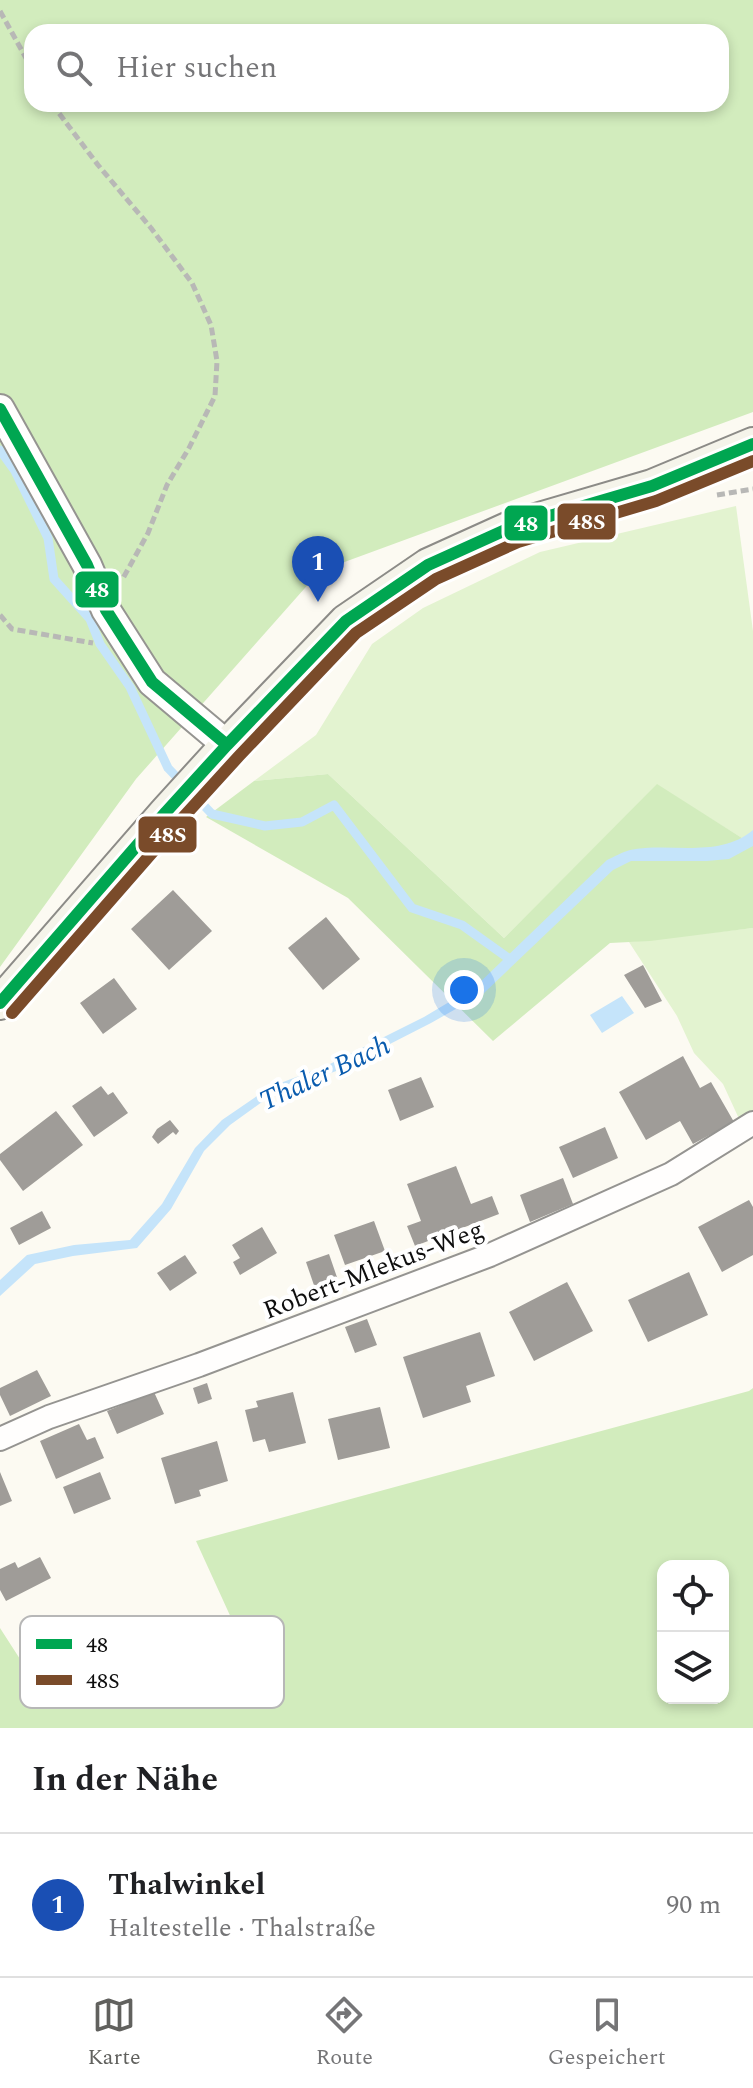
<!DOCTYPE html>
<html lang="de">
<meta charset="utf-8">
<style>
body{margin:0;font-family:Spectral,serif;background:#f6f6f6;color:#202124}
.controls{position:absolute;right:24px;bottom:24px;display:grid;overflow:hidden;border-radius:16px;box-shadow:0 4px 12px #0003}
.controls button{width:72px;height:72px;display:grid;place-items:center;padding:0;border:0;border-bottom:2px solid #e0e0e0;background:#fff;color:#202124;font:40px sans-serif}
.you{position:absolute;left:464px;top:990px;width:28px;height:28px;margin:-20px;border:6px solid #fff;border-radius:50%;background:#1a73e8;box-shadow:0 0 0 12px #1a73e833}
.badge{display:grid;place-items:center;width:52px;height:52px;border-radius:50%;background:#61615e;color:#fff;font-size:26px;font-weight:700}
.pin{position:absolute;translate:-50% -66px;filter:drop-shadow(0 2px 4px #0008)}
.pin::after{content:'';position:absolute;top:42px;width:28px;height:24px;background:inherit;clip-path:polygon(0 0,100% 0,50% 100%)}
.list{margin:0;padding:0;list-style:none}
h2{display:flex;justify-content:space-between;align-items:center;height:104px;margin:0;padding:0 32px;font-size:34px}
h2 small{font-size:26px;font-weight:400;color:#757577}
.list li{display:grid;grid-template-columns:52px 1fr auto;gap:24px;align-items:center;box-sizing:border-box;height:144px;padding:0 32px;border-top:2px solid #e0e0e0}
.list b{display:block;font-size:30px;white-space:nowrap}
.list p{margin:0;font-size:26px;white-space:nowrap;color:#757577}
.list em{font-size:26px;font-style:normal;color:#757577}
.icon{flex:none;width:44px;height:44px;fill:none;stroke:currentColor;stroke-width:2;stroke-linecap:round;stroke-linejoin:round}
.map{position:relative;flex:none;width:753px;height:1728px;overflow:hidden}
.search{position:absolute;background:#fff;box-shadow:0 4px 12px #0003;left:24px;right:24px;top:24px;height:88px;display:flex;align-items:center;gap:20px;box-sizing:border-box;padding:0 28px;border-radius:24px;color:#757577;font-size:30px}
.sheet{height:248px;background:#fff}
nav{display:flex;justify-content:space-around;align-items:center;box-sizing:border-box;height:112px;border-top:2px solid #e0e0e0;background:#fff;font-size:22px;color:#757577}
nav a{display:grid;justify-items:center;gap:4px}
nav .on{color:#61615e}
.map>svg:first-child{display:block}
.green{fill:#e3f3d0}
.forest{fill:#d2ecbd;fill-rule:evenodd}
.water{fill:#c5e4fa}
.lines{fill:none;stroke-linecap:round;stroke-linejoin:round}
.stream{stroke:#c5e4fa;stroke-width:9}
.building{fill:#9f9c98}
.minor-casing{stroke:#959491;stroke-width:26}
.tertiary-casing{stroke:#959491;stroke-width:32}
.secondary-casing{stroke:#8c8b87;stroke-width:36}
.path{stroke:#b8b8b6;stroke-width:5;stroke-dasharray:8 4;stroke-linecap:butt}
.minor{stroke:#fffefd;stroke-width:22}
.tertiary{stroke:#fffefd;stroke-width:28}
.secondary{stroke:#f5f4ea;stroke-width:32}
.bus-1-casing{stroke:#fff;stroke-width:18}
.bus-2-casing{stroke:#fff;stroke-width:18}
.bus-1{stroke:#00a651;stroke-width:12}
.bus-2{stroke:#7a4b2a;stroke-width:12}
.labels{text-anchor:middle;stroke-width:8;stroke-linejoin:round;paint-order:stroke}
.street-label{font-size:26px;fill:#0e0e0e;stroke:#fff}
.water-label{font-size:28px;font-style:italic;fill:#095bae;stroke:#fff}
.key{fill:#fff;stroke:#b7b7b7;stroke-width:2}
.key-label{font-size:22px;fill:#0e0e0e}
.line-badge{stroke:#fff;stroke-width:3}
.badge-label{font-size:22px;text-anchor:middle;font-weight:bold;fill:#fff}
</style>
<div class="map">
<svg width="753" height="1728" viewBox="0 0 753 1728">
<rect width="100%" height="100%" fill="#fcfaf2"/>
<path class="green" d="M736 506 753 631V845L657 785 504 938 328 774 254 781 316 735 372 644 423 608 540 552Z
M753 928V1115L741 1123 723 1084 694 1053 677 1016 629 942Z"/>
<path class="forest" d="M0 0H753V412L320 571 136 779 0 967ZM32 32H721V104H32Z
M328 774 504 938 657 784 753 845V928L650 941 610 943 493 1041 348 898 206 817 254 781Z
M753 1388V1728H0V1628L38 1687 238 1633 196 1541 749 1391ZM723 1566V1698H663V1566Z"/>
<path class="water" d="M753 830V846L729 859 707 861H631L613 870 484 993 431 1023 339 1070 273 1094 230 1125 204 1151 171 1209 137 1248 73 1256 35 1264 0 1296V1280L27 1255 74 1245 130 1240 162 1204 195 1148 222 1120 270 1087 328 1065 424 1017 476 986 607 860C614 857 622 852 630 850 670 842 719 859 753 830Z
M622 996 634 1013 602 1033 590 1015Z"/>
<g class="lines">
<path class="stream" d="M0 450 15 471 48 538 54 579 90 619 100 644 130 687 168 768 212 814 265 826 302 822 334 805 412 908 462 925 511 960"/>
</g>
<path class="building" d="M173 890 212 931 169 970 131 929Z
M326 917 360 959 323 990 288 948Z
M643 965 662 1001 645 1008 624 975Z
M114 978 137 1009 103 1034 80 1003Z
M683 1056 700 1088 711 1082 734 1122 693 1144 680 1121 646 1140 619 1092Z
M421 1077 434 1107 400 1121 388 1090Z
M101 1086 108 1095 113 1092 128 1113 94 1137 72 1106Z
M56 1111 83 1145 23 1191 0 1160V1154Z
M170 1120 179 1131 176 1135 173 1132 158 1144 152 1137 157 1129Z
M605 1127 618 1158 573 1178 559 1147Z
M456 1166 471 1204 492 1196 499 1214 415 1246 407 1226 421 1221 407 1184Z
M563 1178 573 1204 530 1222 520 1195Z
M749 1200 753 1207V1255L722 1272 698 1227Z
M42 1211 51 1228 19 1245 10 1228Z
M374 1221 385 1251 345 1265 334 1235Z
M262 1227 277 1253 240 1275 233 1262 240 1258 232 1245Z
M329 1254 340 1286 317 1294 306 1262Z
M185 1255 197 1273 170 1291 157 1273Z
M689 1272 708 1315 648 1342 628 1300Z
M567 1282 593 1331 534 1361 509 1312Z
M367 1319 377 1345 355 1353 345 1327Z
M480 1332 495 1376 466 1386 471 1402 423 1418 403 1357Z
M37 1370 51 1396 10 1416 0 1395V1388Z
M207 1383 212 1399 198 1404 193 1388Z
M154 1392 164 1414 117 1434 107 1411Z
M293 1392 306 1443 269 1452 265 1439 253 1442 245 1410 258 1407 256 1401Z
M380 1407 390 1448 338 1460 328 1419Z
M79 1424 87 1440 95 1437 104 1458 56 1479 40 1441Z
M217 1441 228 1481 199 1490 201 1496 175 1504 161 1458Z
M0 1472 12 1501 0 1506Z
M100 1472 111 1499 74 1514 63 1487Z
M40 1557 51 1578 6 1601 0 1590V1569L15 1562 18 1568Z"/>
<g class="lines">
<g class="minor-casing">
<path id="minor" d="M0 1439 49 1417 199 1365 490 1255 671 1174 753 1123"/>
</g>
<g class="tertiary-casing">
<path id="tertiary" d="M0 409 87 565 106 610 152 682 227 745"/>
</g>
<g class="secondary-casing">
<path id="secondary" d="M0 1003 166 812 227 745 346 621 428 565 512 527 652 486 753 444"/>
</g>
<path class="path" d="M0 11 32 69
M52 104 98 165 151 228 192 283 211 325 217 361 215 396 189 448 167 485 148 533 122 580
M717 495 753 489
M0 615 12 629 93 643"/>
<use href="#minor" class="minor"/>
<use href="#tertiary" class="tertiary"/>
<use href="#secondary" class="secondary"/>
<g class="bus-1-casing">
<path id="bus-1" d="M0 409 87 565 106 610 152 682 227 745
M0 1003 166 812 227 745 346 621 428 565 512 527 652 486 753 444"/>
</g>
<g class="bus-2-casing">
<path id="bus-2" d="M12 1013 178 823 239 756 356 633 436 579 518 542 656 501 753 461"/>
</g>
<use href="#bus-1" class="bus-1"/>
<use href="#bus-2" class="bus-2"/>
</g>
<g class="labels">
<g class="street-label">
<text transform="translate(373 1269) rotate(-21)" y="9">Robert-Mlekus-Weg</text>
</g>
<g class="water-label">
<text transform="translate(324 1072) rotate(-25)" y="10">Thaler Bach</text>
</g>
</g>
<rect x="20" y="1616" width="264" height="92" rx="12" class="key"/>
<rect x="36" y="1639" width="36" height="10" fill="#00a651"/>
<rect x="36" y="1675" width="36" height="10" fill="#7a4b2a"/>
<g class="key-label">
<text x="86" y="1652">48</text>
<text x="86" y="1688">48S</text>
</g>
<g class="line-badge">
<rect x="556" y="502" width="61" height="39" rx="8" fill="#7a4b2a"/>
<rect x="503" y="504" width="46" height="38" rx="8" fill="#00a651"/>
<rect x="74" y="570" width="46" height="39" rx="8" fill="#00a651"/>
<rect x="137" y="815" width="61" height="39" rx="8" fill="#7a4b2a"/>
</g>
<g class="badge-label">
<text x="587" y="529">48S</text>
<text x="526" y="531">48</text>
<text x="97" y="597">48</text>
<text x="168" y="842">48S</text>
</g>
</svg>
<div class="controls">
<button><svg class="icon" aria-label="locate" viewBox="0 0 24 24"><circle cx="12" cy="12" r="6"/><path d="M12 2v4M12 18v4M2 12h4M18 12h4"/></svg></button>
<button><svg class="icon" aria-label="layers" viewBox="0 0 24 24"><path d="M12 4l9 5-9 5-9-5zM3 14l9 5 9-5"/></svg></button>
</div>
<div class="you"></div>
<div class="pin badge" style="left:318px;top:602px;background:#1a4fb4">1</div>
<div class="search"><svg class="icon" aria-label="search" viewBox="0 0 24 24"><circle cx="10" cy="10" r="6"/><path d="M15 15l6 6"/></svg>Hier suchen</div>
</div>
<section class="sheet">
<h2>In der Nähe<small></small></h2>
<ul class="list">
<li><span class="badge" style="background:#1a4fb4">1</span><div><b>Thalwinkel</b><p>Haltestelle · Thalstraße</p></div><em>90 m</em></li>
</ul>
</section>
<nav>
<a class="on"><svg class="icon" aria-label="map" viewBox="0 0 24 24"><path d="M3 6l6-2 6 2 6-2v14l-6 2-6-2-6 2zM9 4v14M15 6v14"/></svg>Karte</a>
<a><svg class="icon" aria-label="directions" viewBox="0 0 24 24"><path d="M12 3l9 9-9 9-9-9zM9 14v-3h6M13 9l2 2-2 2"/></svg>Route</a>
<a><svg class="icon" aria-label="saved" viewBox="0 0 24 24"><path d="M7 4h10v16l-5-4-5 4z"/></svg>Gespeichert</a>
</nav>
